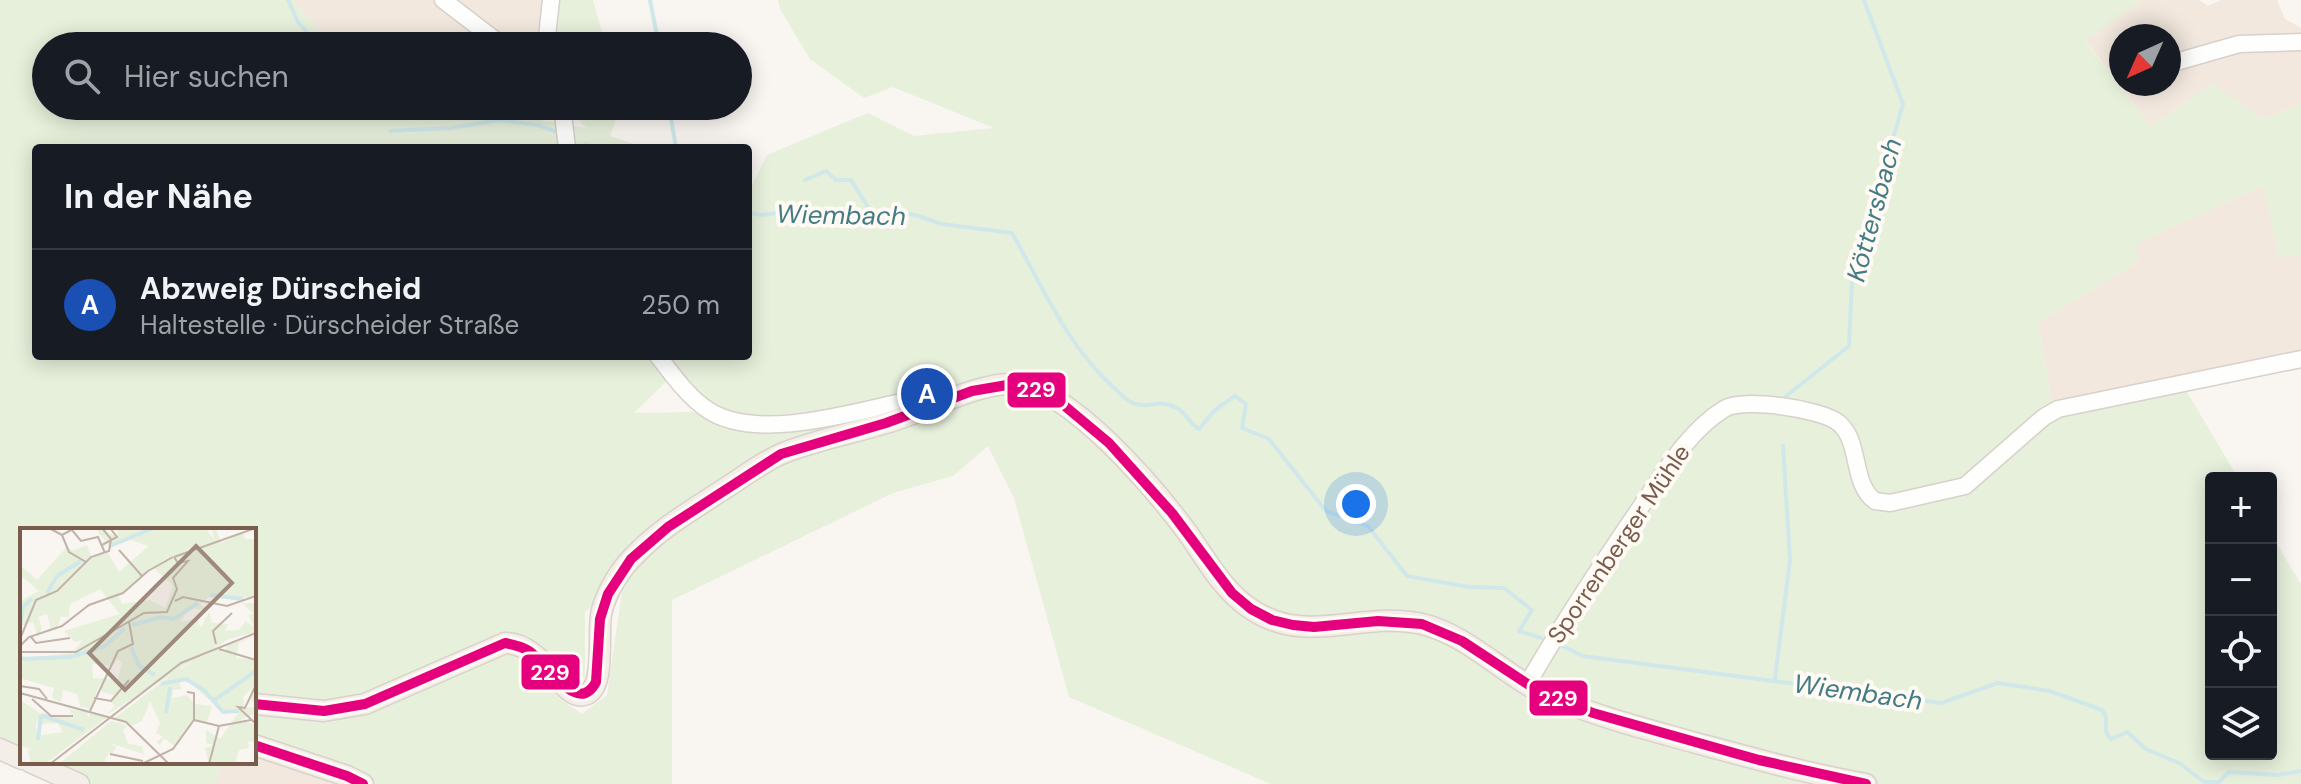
<!DOCTYPE html>
<html lang="de">
<meta charset="utf-8">
<style>
body{margin:0;font-family:"DM Sans",sans-serif;background:#20242c;color:#f1f3f6}
.controls{position:absolute;right:24px;bottom:24px;display:grid;overflow:hidden;border-radius:8px;box-shadow:0 4px 20px #0003}
.controls button{width:72px;height:72px;display:grid;place-items:center;padding:0;border:0;border-bottom:2px solid #363941;background:#171b24;color:#f1f3f6;font:40px sans-serif}
.compass{position:absolute;left:2109px;top:24px;width:72px;height:72px;border-radius:50%;background:#171b24;box-shadow:0 4px 20px #0003;rotate:225deg}
.you{position:absolute;left:1356px;top:504px;width:28px;height:28px;margin:-20px;border:6px solid #fff;border-radius:50%;background:#1a73e8;box-shadow:0 0 0 12px #1a73e833}
.badge{display:grid;place-items:center;width:52px;height:52px;border-radius:50%;background:#8c9099;color:#fff;font-size:26px;font-weight:700}
.pin{position:absolute;translate:-50% -50%;border:4px solid #fff;box-shadow:0 2px 8px #0006}
.list{margin:0;padding:0;list-style:none}
h2{display:flex;justify-content:space-between;align-items:center;height:104px;margin:0;padding:0 32px;font-size:34px}
h2 small{font-size:26px;font-weight:400;color:#9ea1a6}
.list li{display:grid;grid-template-columns:52px 1fr auto;gap:24px;align-items:center;box-sizing:border-box;height:112px;padding:0 32px;border-top:2px solid #363941}
.list b{display:block;font-size:30px;white-space:nowrap}
.list p{margin:0;font-size:26px;white-space:nowrap;color:#9ea1a6}
.list em{font-size:26px;font-style:normal;color:#9ea1a6}
.icon{flex:none;width:44px;height:44px;fill:none;stroke:currentColor;stroke-width:2;stroke-linecap:round;stroke-linejoin:round}
.map{position:relative;flex:none;width:2301px;height:784px;overflow:hidden}
.search{position:absolute;background:#171b24;box-shadow:0 4px 20px #0003;left:32px;top:32px;width:720px;height:88px;display:flex;align-items:center;gap:20px;box-sizing:border-box;padding:0 28px;border-radius:44px;color:#9ea1a6;font-size:30px}
.panel{position:absolute;background:#171b24;box-shadow:0 4px 20px #0003;left:32px;top:144px;width:720px;height:216px;border-radius:8px}
.map>svg:first-child{display:block}
.residential{fill:#f2e8de;fill-rule:evenodd}
.green{fill:#e7f0db;fill-rule:evenodd}
.lines{fill:none;stroke-linecap:round;stroke-linejoin:round}
.stream{stroke:#d0e8ea;stroke-width:4}
.minor-casing{stroke:#d7d1cb;stroke-width:19}
.major-casing{stroke:#dad1cc;stroke-width:23}
.minor{stroke:#fefefd;stroke-width:16}
.major{stroke:#f3eee8;stroke-width:20}
.bus-1-casing{stroke:#fffaf3;stroke-width:16}
.bus-1{stroke:#e5007d;stroke-width:10}
.labels{text-anchor:middle;stroke-width:8;stroke-linejoin:round;paint-order:stroke}
.street-label{font-size:24px;fill:#7a5c4d;stroke:#fffaf3}
.water-label{font-size:26px;font-style:italic;fill:#437c86;stroke:#fffaf3}
.inset-river{fill:none;stroke:#d0e8ea;stroke-width:4}
.inset-road{fill:none;stroke:#c2b3aa;stroke-width:2}
.view{fill:#9f8a7d;fill-opacity:0.15;stroke:#9f8a7d;stroke-width:4}
.inset-edge{fill:none;stroke:#7a5c4d;stroke-width:4}
.line-badge{stroke:#fffaf3;stroke-width:3}
.badge-label{font-size:22px;text-anchor:middle;font-weight:bold;fill:#fff}
</style>
<div class="map">
<svg width="2301" height="784" viewBox="0 0 2301 784">
<rect width="100%" height="100%" fill="#f9f5f0"/>
<path class="residential" d="M293 0H559L557 46H334Z
M2142 0H2199L2208 6 2221 0H2277L2285 19 2301 28V103L2264 120 2213 84 2151 127 2085 40ZM2121 36H2169V84H2121Z
M2264 185 2279 256H2301V364L2052 404 2038 322 2138 262 2135 244Z
M254 738 371 779 373 784H215L220 767 226 762H254Z"/>
<path class="green" d="M0 0H293L334 46H46V106H530L540 120 586 128 567 106H621L610 136 646 148H36V356H656L674 374 634 413 693 412 735 430 739 417C704 405 690 384 667 356H748V193L767 155 868 113 914 136 994 128 893 87 864 98 810 59 780 9 778 0H2142L2085 41 2151 127 2213 84 2264 120 2301 103V256L2279 257 2264 185 2136 244 2138 262 2038 322 2052 404 1969 490 2056 414 2184 387 2238 478H2211V754H2271V534L2301 584V784H1271L1069 697 1014 498 988 446 953 476 893 493 672 600V784H373L371 778 254 738V530H22V754L0 744ZM624 578 607 695 582 714 560 699 521 655 551 656 578 683 585 677V612Z
M559 0H593L606 46H558Z
M41 762H226L220 767 215 784H90Z"/>
<g class="lines">
<path class="stream" d="M288 0 298 22 319 46
M650 0 659 46
M367 106 368 108
M669 106 676 148
M390 131 451 128 499 120 537 125 559 133
M585 144 593 148
M805 180 826 171 836 180H851L871 212
M748 213 762 215 785 212 819 217 837 213 861 215 887 210 915 215 942 224 1012 233C1042 286 1067 345 1112 386 1118 391 1124 399 1131 402 1150 411 1156 397 1177 408 1187 413 1189 424 1199 429L1215 410 1235 396 1246 404 1242 428 1269 439 1326 511 1368 526 1407 576 1469 587 1504 588 1532 610 1519 631 1541 638
M1785 397 1849 346 1852 281 1903 104 1864 0
M1560 645 1583 656 1941 703 1998 683 2050 691 2102 710 2106 717V732L2111 739 2127 732 2146 749 2181 764 2204 782H2219L2229 772 2277 775 2301 771
M1775 678 1790 560 1783 446"/>
<g class="minor-casing">
<path id="minor" d="M443 0 503 46
M546 46 551 0
M2169 64 2239 44 2301 42
M562 106 567 148
M658 356C672 374 688 397 708 410 759 444 864 409 919 398L927 402 930 408
M1527 685C1561 625 1599 568 1638 511 1663 475 1686 433 1724 409 1744 397 1817 409 1836 421 1862 438 1850 483 1875 501L1890 503 1965 486 2044 417 2058 409 2301 359"/>
</g>
<g class="major-casing">
<path id="major" d="M254 704 324 711 365 704 505 643C544 643 562 701 584 695 608 689 596 629 602 610 608 589 621 568 637 553 662 527 694 509 724 489 743 477 761 463 781 454 820 438 862 432 901 418 931 408 983 382 1013 384 1070 387 1154 488 1187 532 1206 559 1223 591 1251 609 1307 647 1362 610 1422 624 1460 633 1491 662 1523 682 1534 690 1548 694 1560 700 1604 719 1650 730 1696 743 1752 758 1809 774 1866 784
M254 745 347 776 363 784
M0 749 22 759
M30 762 79 784"/>
</g>
<use href="#minor" class="minor"/>
<use href="#major" class="major"/>
<g class="bus-1-casing">
<path id="bus-1" d="M254 704 324 711 365 704 505 643C514 645 521 646 529 651 548 663 577 717 596 682L600 619 608 594 631 559 668 527 781 454 886 423 972 391 1013 384 1035 389 1060 402 1109 443 1172 513 1232 593 1251 609 1272 620 1293 625 1314 627 1378 621 1422 624 1462 641 1532 687 1593 713 1759 760 1866 784
M254 745 347 776 363 784"/>
</g>
<use href="#bus-1" class="bus-1"/>
</g>
<g class="labels">
<g class="street-label">
<text transform="translate(1619 544) rotate(-56)" y="8">Sporrenberger Mühle</text>
</g>
<g class="water-label">
<text transform="translate(1874 210) rotate(-75)" y="9">Köttersbach</text>
<text transform="translate(841 215) rotate(1)" y="9">Wiembach</text>
<text transform="translate(1858 692) rotate(8)" y="9">Wiembach</text>
</g>
</g>
<g transform="translate(20 528)">
<rect width="236" height="236" fill="#f9f5f0"/>
<path d="M75 0 97 8 99 0H190L187 3 194 11 192 0H196L201 15 223 4 225 11H236V70L190 68 180 76 187 82 169 80 161 94 175 91 180 93 176 100 180 96 181 100 189 84 192 95 208 96 205 103 219 102 226 93 234 100 229 88 233 85 222 75H236V104L209 111 86 187 95 178 91 174 94 167 82 164 80 155 70 181 60 178 57 166 43 162 41 174 32 170 34 160 0 150V125L5 130 52 125 63 112 55 114 44 103 100 86 80 61 50 76 49 90 41 88 37 101 31 102 27 86 18 89 22 100 18 109 13 94 0 98V73L19 63 0 47V37L17 52 47 19 52 23 67 17 71 29 88 25 99 44 129 18 107 11 91 20ZM133 39 153 58 145 80 130 72 102 76 98 67ZM98 131 102 135 98 151 73 150 72 136 93 138ZM236 108 219 115 216 130 236 132V175L229 171 233 158 223 169 225 180 236 179V185L221 192 236 197V215L228 213 229 220 219 222 215 236H189L185 220 194 217 186 215V202L200 211 219 184 204 185 167 152 159 155 162 161 153 162 152 170 167 167 174 176 192 178 187 194 174 191 155 218 144 210 140 217 136 214 143 209 136 205 140 195 130 173 122 193 113 197 95 190 163 138 198 121 204 124 208 117ZM0 172 21 186 16 196V202L22 207 43 204 38 195 17 196 26 186 54 190 49 181 67 183 68 190 71 185 87 189 25 236H11L8 222 12 221 0 218ZM91 193 107 197 103 202 108 216 122 218 124 226 89 215 96 219 92 226 82 220 89 225 83 236H39Z" fill="#e7f0db" fill-rule="evenodd"/>
<path class="inset-river" d="M90 18 133 0M27 65 37 48 61 33M190 67 223 71M0 97 3 79 12 71M112 97 141 89 154 91 178 75M111 119 119 138 135 147M54 128 85 118 105 100M0 131 53 129M141 156 166 151 184 162 203 184 219 183M193 173 236 143M146 185 150 159M21 187 64 202M18 212 21 187"/>
<path class="inset-road" d="M29 0 42 7 53 1M52 2 61 13 78 9 85 25M42 7 49 24 66 34M82 17 97 9 90 0M99 22 122 48M154 29 236 0M155 73 163 69 207 78 236 68M11 109 16 115 50 110M0 111 16 72 37 63 71 29 89 23 91 11 82 0M196 116 193 103 212 85M0 118 9 109 42 98 69 77 103 65 128 43 153 29M199 121 236 132M0 124H56L124 85 147 84 157 61 153 50 168 33 158 35 154 29M236 157 225 180 218 179 236 196M0 158 19 161 27 171M167 164 174 165V192M0 165 106 194 149 236M74 170 91 173 109 152M12 171 31 188H53M70 183 98 123 113 116 109 94M90 226 123 233M30 236 161 135 236 105M122 236 153 221 174 192 199 198 231 192M189 236 199 198"/>
<path class="view" d="M176 18 212 55 105 162 69 125Z"/>
<rect width="236" height="236" class="inset-edge"/>
</g>
<g class="line-badge">
<rect x="1006" y="371" width="61" height="38" rx="8" fill="#e5007d"/>
<rect x="520" y="653" width="61" height="38" rx="8" fill="#e5007d"/>
<rect x="1528" y="679" width="61" height="38" rx="8" fill="#e5007d"/>
</g>
<g class="badge-label">
<text x="1036" y="397">229</text>
<text x="550" y="680">229</text>
<text x="1558" y="706">229</text>
</g>
</svg>
<div class="controls">
<button>+</button>
<button>−</button>
<button><svg class="icon" aria-label="locate" viewBox="0 0 24 24"><circle cx="12" cy="12" r="6"/><path d="M12 2v4M12 18v4M2 12h4M18 12h4"/></svg></button>
<button><svg class="icon" aria-label="layers" viewBox="0 0 24 24"><path d="M12 4l9 5-9 5-9-5zM3 14l9 5 9-5"/></svg></button>
</div>
<svg class="compass" viewBox="-18 -18 36 36"><path d="M0-13l5 13h-10z" fill="#e53935"/><path d="M0 13l5-13h-10z" fill="#9ea1a6"/></svg>
<div class="you"></div>
<div class="pin badge" style="left:927px;top:394px;background:#1a4fb4">A</div>
<div class="search"><svg class="icon" aria-label="search" viewBox="0 0 24 24"><circle cx="10" cy="10" r="6"/><path d="M15 15l6 6"/></svg>Hier suchen</div>
<section class="panel">
<h2>In der Nähe<small></small></h2>
<ul class="list">
<li><span class="badge" style="background:#1a4fb4">A</span><div><b>Abzweig Dürscheid</b><p>Haltestelle · Dürscheider Straße</p></div><em>250 m</em></li>
</ul>
</section>
</div>
